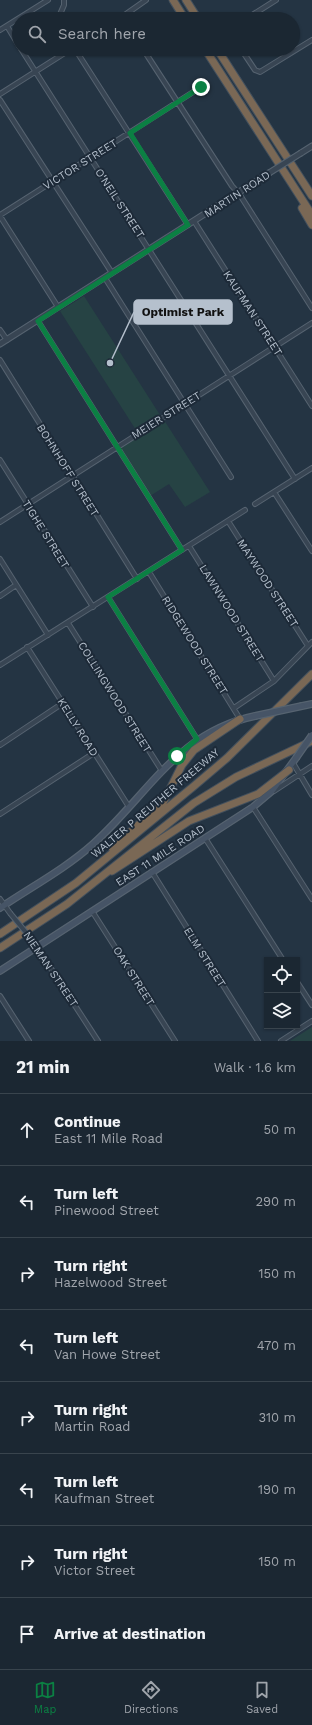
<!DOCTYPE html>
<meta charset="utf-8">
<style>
body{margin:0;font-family:"Work Sans",sans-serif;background:#28333e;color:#f1f3f6}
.controls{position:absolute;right:12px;bottom:12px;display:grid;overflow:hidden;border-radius:0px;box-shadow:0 1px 3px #0004}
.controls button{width:36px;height:36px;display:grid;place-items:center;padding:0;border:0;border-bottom:1px solid #39444d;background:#1b2732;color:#f1f3f6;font:20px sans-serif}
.stop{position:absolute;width:12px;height:12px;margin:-9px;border:3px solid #0b8043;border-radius:50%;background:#fff}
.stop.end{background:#0b8043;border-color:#fff;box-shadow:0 1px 4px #0008}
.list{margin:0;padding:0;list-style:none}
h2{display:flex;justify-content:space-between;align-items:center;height:52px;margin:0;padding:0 16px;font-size:17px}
h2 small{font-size:13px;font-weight:400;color:#a0a5ac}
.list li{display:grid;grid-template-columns:26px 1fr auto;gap:12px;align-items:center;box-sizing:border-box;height:72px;padding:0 16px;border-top:1px solid #39444d}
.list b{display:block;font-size:15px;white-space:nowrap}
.list p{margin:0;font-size:13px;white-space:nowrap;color:#a0a5ac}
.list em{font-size:13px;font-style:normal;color:#a0a5ac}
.icon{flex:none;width:22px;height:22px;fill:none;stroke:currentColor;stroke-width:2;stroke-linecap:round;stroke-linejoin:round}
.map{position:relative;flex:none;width:312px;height:1041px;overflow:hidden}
.search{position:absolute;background:#1b2732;box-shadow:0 1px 3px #0004;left:12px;right:12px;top:12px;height:44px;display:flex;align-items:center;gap:10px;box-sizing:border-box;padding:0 14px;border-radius:22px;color:#a0a5ac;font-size:15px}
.sheet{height:628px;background:#1b2732}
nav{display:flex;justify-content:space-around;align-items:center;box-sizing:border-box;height:56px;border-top:1px solid #39444d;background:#1b2732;font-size:11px;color:#a0a5ac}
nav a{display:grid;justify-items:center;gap:2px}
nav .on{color:#0b8043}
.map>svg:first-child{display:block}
.green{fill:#264344}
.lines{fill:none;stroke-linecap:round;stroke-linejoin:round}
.minor-casing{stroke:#566370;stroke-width:6}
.tertiary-casing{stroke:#566370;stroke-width:7}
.secondary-casing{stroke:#566370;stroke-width:8}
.motorway-casing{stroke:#43505d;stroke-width:9}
.minor{stroke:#384553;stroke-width:4}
.tertiary{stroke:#384553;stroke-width:5}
.secondary{stroke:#465466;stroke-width:5.5}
.motorway{stroke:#7a6855;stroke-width:7}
.minor-bridge-casing{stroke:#566370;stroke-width:6;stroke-linecap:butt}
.tertiary-bridge-casing{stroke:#566370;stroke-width:7;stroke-linecap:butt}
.secondary-bridge-casing{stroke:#566370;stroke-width:8;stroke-linecap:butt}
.minor-bridge{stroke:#384553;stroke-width:4}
.tertiary-bridge{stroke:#384553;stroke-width:5}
.secondary-bridge{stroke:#465466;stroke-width:5.5}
.route{stroke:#0b8043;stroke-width:5}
.labels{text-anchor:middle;stroke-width:4;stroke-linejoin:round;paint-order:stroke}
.street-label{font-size:11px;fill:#b5c0cd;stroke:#1d2a38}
.leader{fill:none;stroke:#b5c0cd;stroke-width:1.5}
.callout-dot{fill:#b5c0cd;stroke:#1d2a38;stroke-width:1.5}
.callout{fill:#b5c0cd;stroke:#b5c0cd;stroke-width:1.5}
.callout-label{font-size:12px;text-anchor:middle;font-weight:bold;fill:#111}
</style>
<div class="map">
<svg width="312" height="1041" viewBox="0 0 312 1041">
<rect width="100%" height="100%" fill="#243443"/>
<path class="green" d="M84 296 160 415 136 430 60 311Z
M164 420 210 492 185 507 169 484 150 496 121 448Z
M312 1027V1041H290Z"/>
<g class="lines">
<g class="minor-casing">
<path id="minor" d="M58 19 64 5V0
M119 19 146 0
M246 19 276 0
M7 26 19 46
M0 30 48 0
M21 49 295 479
M75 49 188 225
M143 49 232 186 240 195 312 308
M241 49 255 70 260 72 312 40
M0 94 71 49
M0 100 112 273
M0 215 201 87
M0 216 58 307
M194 221 312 406
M105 278 231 477
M38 321 182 550
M0 330 7 340
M0 360 137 579
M0 460 93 607
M274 492 312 551
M255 504 312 468
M228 521 308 646
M0 522 312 323
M189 546 274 681
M0 559 48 635
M149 572 240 719
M0 596 16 585
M108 597 197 739
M68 623 162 771
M27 647 129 807
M0 665 245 510
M234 708 274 681 312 642
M0 745 63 703
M293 763 312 795
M274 791 312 766
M253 807 312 899
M0 814 94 753
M205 838 283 960
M152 872 258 1041
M0 899 10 913
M92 911 175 1041
M33 941 98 1041
M297 982 312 1005
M0 996 29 1041
M281 1041 312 1021"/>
</g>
<g class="tertiary-casing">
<path id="tertiary" d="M301 153 312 146
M0 344 269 173"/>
</g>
<g class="secondary-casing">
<path id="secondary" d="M302 706 312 704
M0 908C31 887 65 869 93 844 147 796 177 732 255 716
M0 971 253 807 272 791 296 758"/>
</g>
<g class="motorway-casing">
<path id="motorway" d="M173 0 185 19
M186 0 198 19
M205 49 312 215
M217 49 312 196
M302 208 312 225
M112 848 163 803 182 765 194 750 240 719
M112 871 189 821 258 794 289 770
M0 934 76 883 194 786 227 758 312 674
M0 948 67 904 194 803 236 777 312 741"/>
</g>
<use href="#minor" class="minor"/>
<use href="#tertiary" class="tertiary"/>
<use href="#secondary" class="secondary"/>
<use href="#motorway" class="motorway"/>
<g class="minor-bridge-casing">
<path id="minor-bridge" d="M10 913 33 941"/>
</g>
<g class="tertiary-bridge-casing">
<path id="tertiary-bridge" d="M269 173 301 153"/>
</g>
<g class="secondary-bridge-casing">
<path id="secondary-bridge" d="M255 716 302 706
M296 758 312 735"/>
</g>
<use href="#minor-bridge" class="minor-bridge"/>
<use href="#tertiary-bridge" class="tertiary-bridge"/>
<use href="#secondary-bridge" class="secondary-bridge"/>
</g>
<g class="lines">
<path class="route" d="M177 756 197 739 108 597 182 550 38 321 188 225 130 133 201 87"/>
</g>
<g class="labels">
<g class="street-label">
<text transform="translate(80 164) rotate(-32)" y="4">VICTOR STREET</text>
<text transform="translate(237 194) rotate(-33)" y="4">MARTIN ROAD</text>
<text transform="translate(120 203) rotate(57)" y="4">O'NEIL STREET</text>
<text transform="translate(253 313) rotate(57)" y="4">KAUFMAN STREET</text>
<text transform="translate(166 415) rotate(-32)" y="4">MEIER STREET</text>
<text transform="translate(68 470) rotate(58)" y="4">BOHNHOFF STREET</text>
<text transform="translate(46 534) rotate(58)" y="4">TIGHE STREET</text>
<text transform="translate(268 583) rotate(57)" y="4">MAYWOOD STREET</text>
<text transform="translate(232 613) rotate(58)" y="4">LAWNWOOD STREET</text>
<text transform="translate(195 645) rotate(58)" y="4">RIDGEWOOD STREET</text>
<text transform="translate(115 697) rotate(58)" y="4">COLLINGWOOD STREET</text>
<text transform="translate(78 727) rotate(58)" y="4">KELLY ROAD</text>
<text transform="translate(155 803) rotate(-40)" y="4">WALTER P REUTHER FREEWAY</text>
<text transform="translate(160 855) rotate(-33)" y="4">EAST 11 MILE ROAD</text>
<text transform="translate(205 957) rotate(58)" y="4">ELM STREET</text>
<text transform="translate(51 969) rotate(56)" y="4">NIEMAN STREET</text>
<text transform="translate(134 976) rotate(58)" y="4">OAK STREET</text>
</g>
</g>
<path class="leader" d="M110 363L134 312"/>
<circle class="callout-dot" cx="110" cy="363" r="4"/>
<rect class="callout" x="134" y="300" width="98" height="24" rx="4"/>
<g class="callout-label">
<text x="183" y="316">Optimist Park</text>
</g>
</svg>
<div class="controls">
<button><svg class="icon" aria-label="locate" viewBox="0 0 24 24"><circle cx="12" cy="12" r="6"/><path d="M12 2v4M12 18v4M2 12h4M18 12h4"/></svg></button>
<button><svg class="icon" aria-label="layers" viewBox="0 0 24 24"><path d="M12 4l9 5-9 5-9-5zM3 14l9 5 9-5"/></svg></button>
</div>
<div class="stop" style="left:177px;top:756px"></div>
<div class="stop end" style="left:201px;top:87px"></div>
<div class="search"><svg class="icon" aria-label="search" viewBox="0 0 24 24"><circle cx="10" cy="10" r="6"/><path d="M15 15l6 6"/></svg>Search here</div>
</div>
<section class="sheet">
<h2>21 min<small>Walk · 1.6 km</small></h2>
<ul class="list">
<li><svg class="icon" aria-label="ahead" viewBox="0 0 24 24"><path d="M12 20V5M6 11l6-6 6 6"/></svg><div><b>Continue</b><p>East 11 Mile Road</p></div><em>50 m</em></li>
<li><svg class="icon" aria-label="left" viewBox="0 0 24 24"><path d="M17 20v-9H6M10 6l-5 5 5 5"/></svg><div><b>Turn left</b><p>Pinewood Street</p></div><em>290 m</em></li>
<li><svg class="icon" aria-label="right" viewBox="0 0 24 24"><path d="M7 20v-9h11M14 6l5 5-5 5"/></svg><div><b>Turn right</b><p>Hazelwood Street</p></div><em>150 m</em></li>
<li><svg class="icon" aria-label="left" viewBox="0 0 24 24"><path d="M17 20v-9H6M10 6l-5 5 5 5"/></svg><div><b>Turn left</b><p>Van Howe Street</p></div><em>470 m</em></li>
<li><svg class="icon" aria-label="right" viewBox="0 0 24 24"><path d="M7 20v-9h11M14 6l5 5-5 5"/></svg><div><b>Turn right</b><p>Martin Road</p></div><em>310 m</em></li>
<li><svg class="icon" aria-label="left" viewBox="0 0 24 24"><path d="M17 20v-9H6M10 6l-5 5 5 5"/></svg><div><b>Turn left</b><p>Kaufman Street</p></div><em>190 m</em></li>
<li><svg class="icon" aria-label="right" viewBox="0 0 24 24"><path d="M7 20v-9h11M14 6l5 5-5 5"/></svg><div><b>Turn right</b><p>Victor Street</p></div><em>150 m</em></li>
<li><svg class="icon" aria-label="arrive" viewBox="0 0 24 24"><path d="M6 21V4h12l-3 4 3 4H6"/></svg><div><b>Arrive at destination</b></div></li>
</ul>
</section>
<nav>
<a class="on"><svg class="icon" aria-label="map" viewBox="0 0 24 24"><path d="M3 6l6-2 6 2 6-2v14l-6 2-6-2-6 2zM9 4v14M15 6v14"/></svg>Map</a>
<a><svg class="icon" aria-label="directions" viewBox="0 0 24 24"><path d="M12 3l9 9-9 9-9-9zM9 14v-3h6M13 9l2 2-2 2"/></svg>Directions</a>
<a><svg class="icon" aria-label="saved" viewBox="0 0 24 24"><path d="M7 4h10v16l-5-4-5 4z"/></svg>Saved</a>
</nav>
